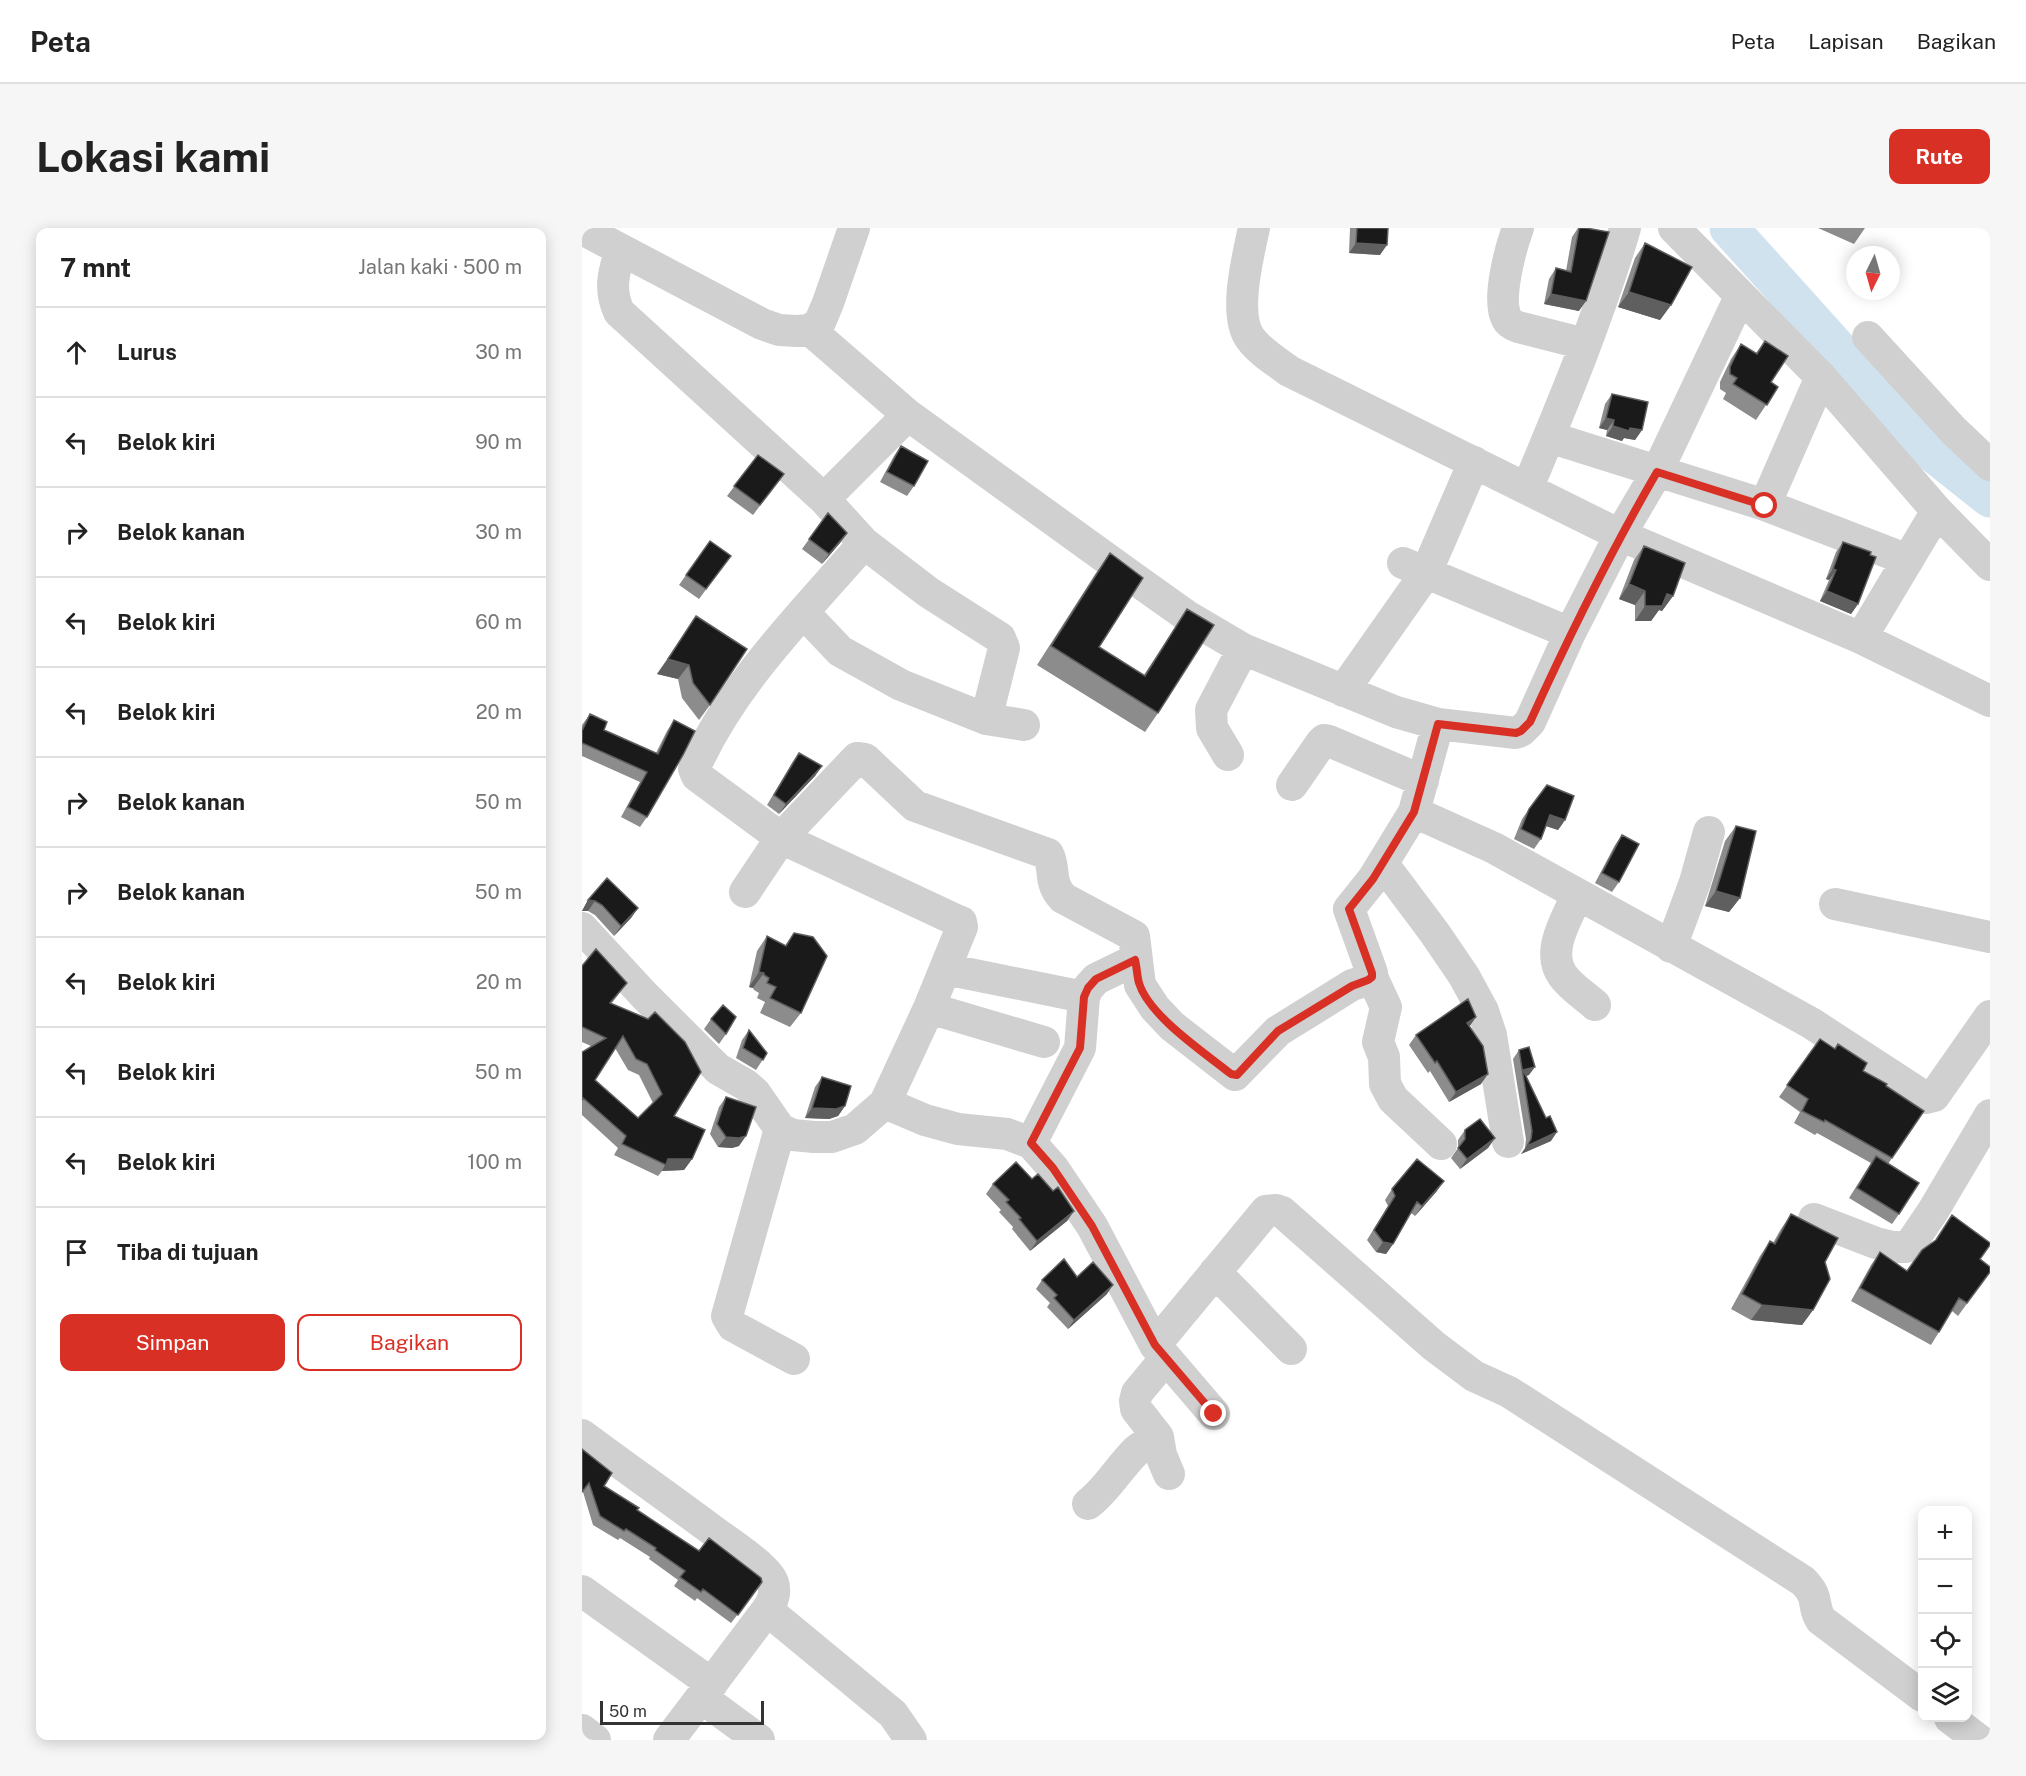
<!DOCTYPE html>
<html lang="id">
<meta charset="utf-8">
<style>
body{margin:0;font-family:"Public Sans",sans-serif;background:#f6f6f6;color:#222}
.controls{position:absolute;right:18px;bottom:18px;display:grid;overflow:hidden;border-radius:12px;box-shadow:0 3px 15px #0003}
.controls button{width:54px;height:54px;display:grid;place-items:center;padding:0;border:0;border-bottom:2px solid #e0e0e0;background:#fff;color:#222;font:30px sans-serif}
.compass{position:absolute;left:1264px;top:18px;width:54px;height:54px;border-radius:50%;background:#fff;box-shadow:0 3px 15px #0003;rotate:185deg}
.scale{position:absolute;left:18px;bottom:15px;width:164px;box-sizing:border-box;padding-left:6px;border:3px solid #333;border-top:0;font-size:16px;line-height:21px;white-space:nowrap;color:#333;-webkit-text-stroke:4px #fff;paint-order:stroke}
.stop{position:absolute;width:18px;height:18px;margin:-14px;border:4px solid #d93025;border-radius:50%;background:#fff}
.stop.end{background:#d93025;border-color:#fff;box-shadow:0 2px 6px #0008}
.list{margin:0;padding:0;list-style:none}
h2{display:flex;justify-content:space-between;align-items:center;height:78px;margin:0;padding:0 24px;font-size:26px}
h2 small{font-size:20px;font-weight:400;color:#767676}
.list li{display:grid;grid-template-columns:39px 1fr auto;gap:18px;align-items:center;box-sizing:border-box;height:90px;padding:0 24px;border-top:2px solid #e0e0e0}
.list b{display:block;font-size:22px;white-space:nowrap}
.list em{font-size:20px;font-style:normal;color:#767676}
.actions{display:flex;gap:12px;padding:18px 24px}
.actions a{flex:1;padding:14px 0;border:2px solid #d93025;border-radius:12px;text-align:center;font-size:21px;color:#d93025}
.actions .main{background:#d93025;color:#fff}
.icon{flex:none;width:33px;height:33px;fill:none;stroke:currentColor;stroke-width:2;stroke-linecap:round;stroke-linejoin:round}
.map{position:relative;flex:none;width:1408px;height:1512px;overflow:hidden;border-radius:12px}
header{display:flex;align-items:center;gap:36px;box-sizing:border-box;height:84px;padding:0 30px;background:#fff;border-bottom:2px solid #e0e0e0}
header strong{font-size:28px}
nav{display:flex;gap:33px;margin-inline-start:auto;font-size:21px}
.intro{display:flex;align-items:center;justify-content:space-between;box-sizing:border-box;height:144px;padding:0 36px}
h1{margin:0;font-size:42px}
.button{padding:15px 27px;border-radius:12px;background:#d93025;color:#fff;font-size:21px;font-weight:700}
main{display:flex;gap:36px;padding:0 36px}
aside{flex:1;background:#fff;border-radius:12px;box-shadow:0 3px 15px #0003}
.map>svg:first-child{display:block}
.lines{fill:none;stroke-linecap:round;stroke-linejoin:round}
.river{stroke:#cfe2ee;stroke-width:39}
.minor{stroke:#d0d0d0;stroke-width:32}
.wall{fill:#8c8c8c;fill-rule:evenodd}
.shaded-wall{fill:#5f5f5f}
.building{fill:#1a1a1a;stroke:#5f5f5f;stroke-width:1.5;fill-rule:evenodd}
.route{stroke:#d93025;stroke-width:8}
</style>
<header>
<strong>Peta</strong>
<nav><a>Peta</a><a>Lapisan</a><a>Bagikan</a></nav>
</header>
<div class="intro"><h1>Lokasi kami</h1><a class="button">Rute</a></div>
<main>
<aside>
<h2>7 mnt<small>Jalan kaki · 500 m</small></h2>
<ul class="list">
<li><svg class="icon" aria-label="ahead" viewBox="0 0 24 24"><path d="M12 20V5M6 11l6-6 6 6"/></svg><div><b>Lurus</b></div><em>30 m</em></li>
<li><svg class="icon" aria-label="left" viewBox="0 0 24 24"><path d="M17 20v-9H6M10 6l-5 5 5 5"/></svg><div><b>Belok kiri</b></div><em>90 m</em></li>
<li><svg class="icon" aria-label="right" viewBox="0 0 24 24"><path d="M7 20v-9h11M14 6l5 5-5 5"/></svg><div><b>Belok kanan</b></div><em>30 m</em></li>
<li><svg class="icon" aria-label="left" viewBox="0 0 24 24"><path d="M17 20v-9H6M10 6l-5 5 5 5"/></svg><div><b>Belok kiri</b></div><em>60 m</em></li>
<li><svg class="icon" aria-label="left" viewBox="0 0 24 24"><path d="M17 20v-9H6M10 6l-5 5 5 5"/></svg><div><b>Belok kiri</b></div><em>20 m</em></li>
<li><svg class="icon" aria-label="right" viewBox="0 0 24 24"><path d="M7 20v-9h11M14 6l5 5-5 5"/></svg><div><b>Belok kanan</b></div><em>50 m</em></li>
<li><svg class="icon" aria-label="right" viewBox="0 0 24 24"><path d="M7 20v-9h11M14 6l5 5-5 5"/></svg><div><b>Belok kanan</b></div><em>50 m</em></li>
<li><svg class="icon" aria-label="left" viewBox="0 0 24 24"><path d="M17 20v-9H6M10 6l-5 5 5 5"/></svg><div><b>Belok kiri</b></div><em>20 m</em></li>
<li><svg class="icon" aria-label="left" viewBox="0 0 24 24"><path d="M17 20v-9H6M10 6l-5 5 5 5"/></svg><div><b>Belok kiri</b></div><em>50 m</em></li>
<li><svg class="icon" aria-label="left" viewBox="0 0 24 24"><path d="M17 20v-9H6M10 6l-5 5 5 5"/></svg><div><b>Belok kiri</b></div><em>100 m</em></li>
<li><svg class="icon" aria-label="arrive" viewBox="0 0 24 24"><path d="M6 21V4h12l-3 4 3 4H6"/></svg><div><b>Tiba di tujuan</b></div></li>
</ul>
<div class="actions"><a class="main">Simpan</a><a>Bagikan</a></div>
</aside>
<div class="map">
<svg width="1408" height="1512" viewBox="0 0 1408 1512">
<rect width="100%" height="100%" fill="#fff"/>
<g class="lines">
<path class="river" d="M1147 0 1345 220 1408 270"/>
<path class="minor" d="M672 0C666 28 651 86 668 110 678 124 694 133 707 143L1038 307 1279 410 1408 473
M936 0C929 19 914 72 925 91 927 95 931 97 936 99L1003 116
M1092 0 1239 149 1355 283 1408 337
M0 1 180 96 197 102 215 103 228 102 238 94 246 75 272 0
M39 22C31 45 27 62 37 84L242 271 282 315 346 364 418 410 422 420 404 491
M228 102 326 187 553 351 605 388 661 421 814 484 856 496 934 505 939 503 948 494 988 405 1038 307 1075 244 1158 69
M1286 109 1372 203 1408 237
M967 209 1183 277 1326 332
M945 261C981 175 1017 89 1043 0
M242 271 326 187
M1183 277 1239 149
M821 335 988 405
M222 385 258 423 319 457 404 491 442 497
M1279 410 1355 283
M761 463 844 345 892 234
M646 527 630 500 629 482 661 421
M710 557 739 515 742 512 747 513 841 553
M832 584 912 620 1229 795 1344 870 1352 868 1408 788
M801 636 852 704 882 748 901 783 909 807 926 914
M163 664 199 610 115 548 112 541C151 454 220 387 282 315
M995 667C985 691 963 723 981 748 989 759 1003 768 1013 777
M1253 676 1408 709
M0 700 62 767 136 841 164 857 173 865 198 901 211 907 232 909H250L273 901 303 875 347 780 380 699 379 694 376 693 199 610 275 530 283 531 333 578 466 626C474 642 466 654 481 670L552 708 558 757 573 780 590 798 653 847 696 803 770 757 786 752 790 749V745L767 681 791 651 832 584 856 496
M1089 719 1113 654 1127 604
M363 741 502 769
M790 749 804 779 796 814 802 829 803 856 811 871 859 916
M347 780 462 814
M303 875 343 892 376 901 425 906 449 915 471 940 510 998 573 1117 684 983 694 982 700 984 852 1118 892 1148 927 1164 1221 1353C1239 1371 1229 1377 1239 1392L1340 1468
M198 901 145 1088 151 1098 212 1131
M449 915 498 820 502 769 506 760 514 751 553 732
M1232 991 1294 1015 1311 1019H1324L1330 1014 1351 983 1408 887
M633 1044 709 1121
M573 1117 632 1186
M584 1130 555 1165 553 1173 554 1181 576 1209 579 1227 587 1246
M0 1207C43 1239 87 1270 130 1302 145 1313 176 1333 187 1348 196 1359 192 1372 185 1382L87 1512
M506 1276C526 1261 537 1239 555 1222 561 1217 569 1213 576 1209
M0 1363 130 1456
M185 1382 311 1486 329 1512
M120 1470 177 1512
M1368 1490 1397 1512
M0 1502 13 1512"/>
</g>
<path class="wall" d="M768 0H806L798 27 767 25Z
M996 0H1004L997 83 962 76 967 51 974 40 984 43 990 9Z
M1236 0H1283L1272 16Z
M1063 15 1089 77 1078 92 1036 79 1053 30Z
M1183 113 1189 154 1196 159 1174 192 1141 171 1144 165 1138 161V154L1149 131 1159 116 1174 125Z
M1030 166 1060 202 1053 212 1042 210 1040 213 1024 208 1025 202 1017 200 1023 176Z
M319 218 332 258 325 268 298 254 312 228Z
M176 227 202 246 171 287 145 268Z
M246 285 265 305 258 315 240 336 220 321Z
M128 313 149 328 117 371 97 357Z
M1261 314 1276 376 1269 386 1238 373 1247 352 1244 351 1254 324Z
M1062 318 1091 368 1080 383 1077 382 1069 393H1053V377L1037 371 1052 332Z
M528 325 517 419 562 447 605 381 576 485 563 504 455 437 514 345Z
M114 388 128 477 117 492 100 470 96 451 75 446Z
M8 486 22 502 74 525 85 503 92 492 65 589 58 599 39 589 58 554 0 528V497Z
M217 525 240 538 233 548 197 586 185 577 210 535Z
M947 581 983 592 976 602 964 598 959 611 952 621 932 611 940 591Z
M1154 598 1158 670 1147 684 1123 678 1143 613Z
M1040 607 1037 654 1030 664 1013 655 1033 617Z
M6 672 56 680 49 690 32 708 13 687 6 683H0Z
M212 705 219 785 208 799 178 785 183 774 175 770 177 765 172 762 171 760 167 759 175 723 185 708 203 718Z
M0 738 45 755 29 776 66 791 92 888 110 931 102 942 80 943 76 948 32 927 36 920 0 887V824L9 818 0 814ZM33 820 46 842 57 847 71 875 56 890 13 852Z
M894 789 887 799 899 856 867 874 848 843 846 845 827 817 834 807Z
M129 791 144 806 137 816 122 801Z
M167 802 185 825 174 842 154 830 160 812Z
M1238 811 1253 821 1256 816 1281 843 1342 883 1306 936 1317 986 1310 996 1267 970 1289 935 1235 905 1233 907 1212 895 1218 884 1197 869Z
M937 822 947 847 944 848 969 913 939 926 943 920 944 911 931 831Z
M240 849 263 878 256 888 247 891 223 890 233 859Z
M144 869 157 918 150 920 136 919 128 906 137 879Z
M883 902 913 910 906 920 878 941 869 930 876 920V912Z
M450 951 471 963 492 983 485 993 448 1023 430 1001 431 999 417 984 419 982 404 966 411 956Z
M810 961 855 963 833 988 829 985 811 1016 804 1026 794 1024 785 1012 806 978 803 972Z
M1209 986 1243 1034 1231 1082 1220 1097 1169 1092 1149 1081 1178 1028 1188 1013 1191 1015 1199 1001Z
M1298 1024 1325 1043 1398 1032 1408 1044 1376 1088 1370 1083 1357 1104 1349 1117 1269 1073 1289 1037Z
M495 1049 525 1066 486 1101 465 1079 468 1075 454 1061 460 1052Z
M0 1221 22 1258 55 1282 174 1363 149 1395 115 1370 113 1373 92 1358 96 1352 67 1331 68 1329 38 1310 36 1312 11 1297 1 1264Z"/>
<path class="shaded-wall" d="M774 15 805 17 798 27 767 25Z
M1047 64 1089 77 1078 92 1036 79Z
M969 66 1004 73 997 83 962 76Z
M1024 190 1032 192 1025 202 1017 200Z
M1031 198 1048 200 1060 202 1053 212 1042 210 1040 213 1024 208Z
M265 305 258 315 240 336 247 326Z
M1251 341 1254 342 1247 352 1244 351Z
M1047 356 1063 363 1053 377 1037 371Z
M1245 363 1276 376 1269 386 1238 373Z
M1085 366 1091 368 1080 383 1077 382 1069 393H1053L1063 378Z
M86 431 107 437 96 451 75 446Z
M240 538 233 548 197 586 204 576Z
M968 587 983 592 976 602 961 597Z
M1134 663 1158 670 1147 684 1123 678Z
M6 672 13 673 6 683H0Z
M56 680 49 690 32 708 39 698Z
M177 744 182 745 171 760 167 759Z
M894 789 887 799 885 795Z
M953 839 947 847 941 849V842Z
M906 846 899 856 867 874 874 864Z
M263 878 256 888 247 891 223 890 230 880Z
M975 904 969 913 939 926 945 918Z
M164 908 157 918 150 920 136 919 144 909Z
M913 910 906 920 878 941 885 931Z
M86 931H110L102 942 80 943Z
M862 953 855 963 833 988 840 978Z
M492 983 485 993 448 1023 455 1013Z
M801 1014 811 1016 804 1026 794 1024Z
M531 1057 525 1066 486 1101 492 1092Z
M1180 1077 1231 1082 1220 1097 1169 1092Z"/>
<path class="building" d="M775 0H806L805 17 774 15Z
M997 0H1004L1027 4 1004 73 969 66 974 40 989 44Z
M1063 15 1110 39 1089 77 1047 64Z
M1183 113 1206 128 1189 154 1196 159 1185 177 1151 156 1155 150 1148 146V139L1159 116 1175 126Z
M1030 166 1066 174 1060 202 1048 200 1047 203 1031 198 1032 192 1024 190Z
M319 218 346 233 332 258 305 244Z
M176 227 202 246 178 277 152 258Z
M246 285 265 305 247 326 227 311Z
M128 313 149 328 124 361 104 347Z
M1261 314 1289 324 1288 327 1294 329 1276 376 1245 363 1254 342 1251 341Z
M1062 318 1103 335 1091 368 1085 366 1080 378H1063V363L1047 356Z
M528 325 561 350 517 419 563 448 605 381 632 397 576 485 469 418Z
M114 388 165 421 128 477 111 455 107 437 86 431Z
M8 486 25 494 22 502 76 526 92 492 113 503 101 527 65 589 46 579 65 544 0 515V503Z
M217 525 240 538 204 576 192 567Z
M965 557 992 568 983 592 968 587 959 611 939 601 947 581Z
M1154 598 1174 603 1158 670 1134 663Z
M1040 607 1057 616 1037 654 1020 645Z
M25 650 56 680 39 698 20 677 13 673 6 672Z
M212 705 231 709 245 728 219 785 188 770 194 759 185 755 187 750 182 747V745L177 744 185 708 204 718Z
M14 721 45 755 28 775 66 791 73 784 103 814 119 844 92 888 123 902 110 931H86L84 937 40 916 44 908 1 870 0 872V824L24 810 0 799V738ZM41 808 54 831 65 836 80 866 56 890 13 852Z
M886 771 894 789 885 795 901 818 906 846 874 864 855 833 853 835 834 807Z
M141 777 154 789 144 806 129 791Z
M167 802 185 825 181 832 161 820Z
M1238 811 1253 821 1256 816 1285 835 1281 843 1305 856 1304 858 1342 883 1310 930 1243 892 1242 894 1220 883 1226 871 1205 857Z
M947 819 953 839 941 842 964 890 968 888 975 904 945 918 949 911 950 903 937 822Z
M240 849 269 858 263 878 254 881 230 880Z
M144 869 174 879 164 908 157 910 144 909 135 896Z
M898 891 913 910 885 931 876 920 883 911V902Z
M1294 928 1337 955 1317 986 1275 960Z
M835 931 862 953 840 978 835 974 811 1016 801 1014 792 1002 813 968 810 961Z
M434 934 450 951 456 946 471 963 476 959 492 983 455 1013 437 991 439 990 424 974 427 972 411 956Z
M1209 986 1256 1010 1243 1034 1248 1051 1231 1082 1180 1077 1160 1066 1188 1013 1193 1016Z
M1370 987 1408 1015V1017L1398 1031 1408 1039V1044L1385 1075 1377 1070 1357 1104 1278 1060 1298 1024 1325 1043 1340 1022 1354 1012Z
M482 1031 495 1049 511 1034 531 1057 492 1092 472 1070 475 1067 460 1052Z
M0 1221 30 1245 22 1258 57 1280 55 1282 117 1323 127 1310 179 1350 180 1354 156 1387 121 1361 119 1364 98 1349 103 1343 73 1322 74 1320 44 1301 42 1303 18 1288 7 1255 0 1264Z"/>
<g class="lines">
<path class="route" d="M632 1186 573 1117 510 998 471 940 449 915 498 820 502 769 506 760 514 751 553 732C555 740 555 748 557 755 567 788 623 825 649 846L655 847 696 803 770 758 786 752 790 749V745L767 681 791 651 832 584 856 496 934 505 939 503 948 494C987 408 1028 325 1075 244L1183 278"/>
</g>
</svg>
<div class="controls">
<button>+</button>
<button>−</button>
<button><svg class="icon" aria-label="locate" viewBox="0 0 24 24"><circle cx="12" cy="12" r="6"/><path d="M12 2v4M12 18v4M2 12h4M18 12h4"/></svg></button>
<button><svg class="icon" aria-label="layers" viewBox="0 0 24 24"><path d="M12 4l9 5-9 5-9-5zM3 14l9 5 9-5"/></svg></button>
</div>
<svg class="compass" viewBox="-18 -18 36 36"><path d="M0-13l5 13h-10z" fill="#e53935"/><path d="M0 13l5-13h-10z" fill="#767676"/></svg>
<div class="scale">50 m</div>
<div class="stop" style="left:1183px;top:278px"></div>
<div class="stop end" style="left:632px;top:1186px"></div>
</div>
</main>
